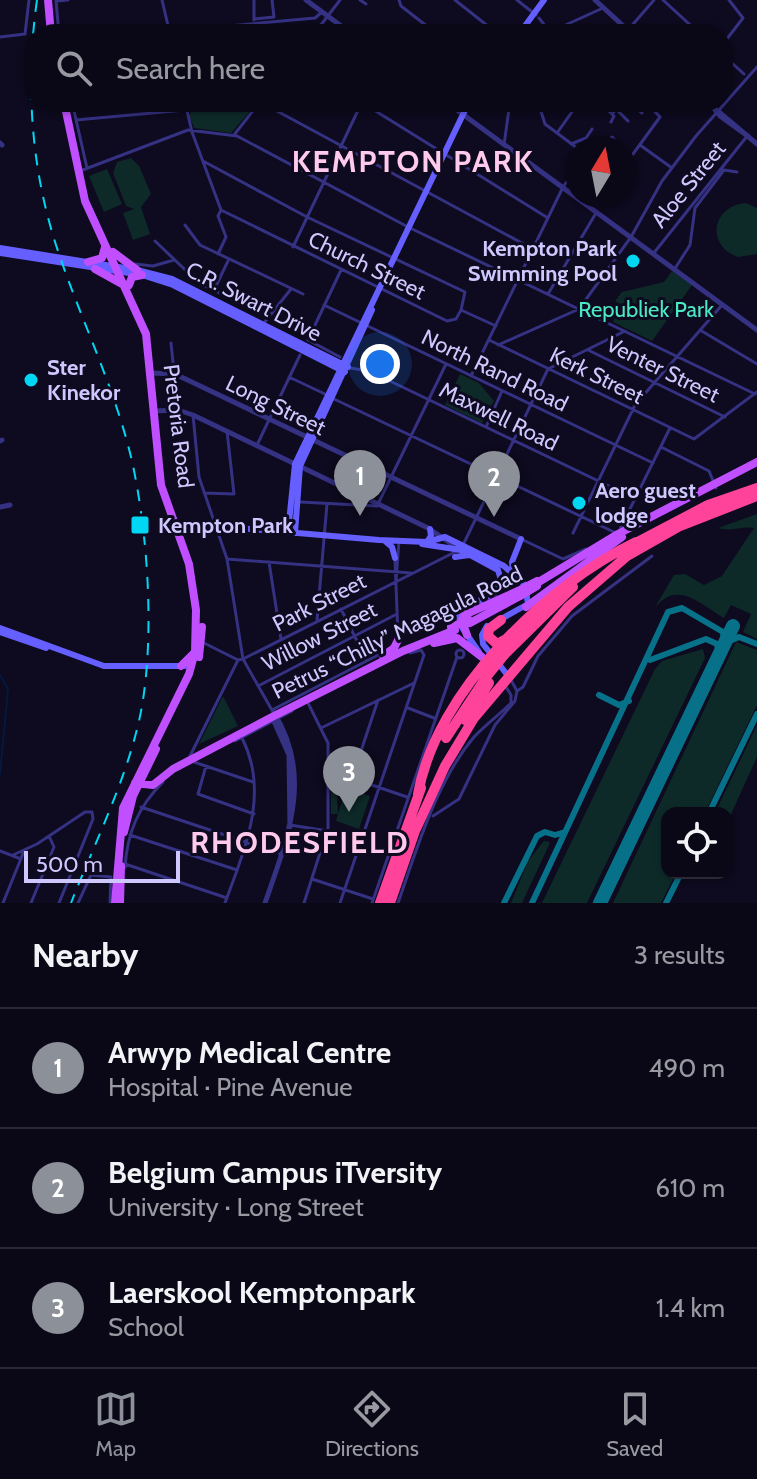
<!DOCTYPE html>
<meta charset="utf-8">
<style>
body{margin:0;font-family:Cabin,sans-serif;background:#181624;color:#f1f3f6}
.controls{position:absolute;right:24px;bottom:24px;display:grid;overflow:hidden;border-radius:16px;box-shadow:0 2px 6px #0004}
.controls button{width:72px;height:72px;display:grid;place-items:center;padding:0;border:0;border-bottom:2px solid #2a2936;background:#0a0817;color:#f1f3f6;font:40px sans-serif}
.compass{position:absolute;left:565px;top:136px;width:72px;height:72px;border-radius:50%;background:#0a0817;box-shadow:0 2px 6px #0004;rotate:10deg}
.scale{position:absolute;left:24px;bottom:20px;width:156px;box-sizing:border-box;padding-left:8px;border:4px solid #cfc8ff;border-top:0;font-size:22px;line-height:28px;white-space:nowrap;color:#cfc8ff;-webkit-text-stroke:6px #0e0a1f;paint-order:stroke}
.you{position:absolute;left:380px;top:364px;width:28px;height:28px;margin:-20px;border:6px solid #fff;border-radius:50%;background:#1a73e8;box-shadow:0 0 0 12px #1a73e833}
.badge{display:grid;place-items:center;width:52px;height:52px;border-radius:50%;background:#8c9099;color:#fff;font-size:26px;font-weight:700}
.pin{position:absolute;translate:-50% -66px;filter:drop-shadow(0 2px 4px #0008)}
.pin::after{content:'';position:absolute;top:42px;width:28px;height:24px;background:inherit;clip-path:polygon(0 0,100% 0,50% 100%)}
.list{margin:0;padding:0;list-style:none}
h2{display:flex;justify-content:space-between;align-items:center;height:104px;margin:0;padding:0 32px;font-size:34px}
h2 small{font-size:26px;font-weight:400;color:#999aa1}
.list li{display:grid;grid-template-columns:52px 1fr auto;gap:24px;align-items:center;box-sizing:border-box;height:120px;padding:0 32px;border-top:2px solid #2a2936}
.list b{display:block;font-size:30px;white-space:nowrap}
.list p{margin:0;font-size:26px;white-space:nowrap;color:#999aa1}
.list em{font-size:26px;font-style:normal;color:#999aa1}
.icon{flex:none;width:44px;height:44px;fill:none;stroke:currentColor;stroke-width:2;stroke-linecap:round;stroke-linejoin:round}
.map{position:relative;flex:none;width:757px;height:903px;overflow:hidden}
.search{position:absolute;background:#0a0817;box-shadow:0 2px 6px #0004;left:24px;right:24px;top:24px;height:88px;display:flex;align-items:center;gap:20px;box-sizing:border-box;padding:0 28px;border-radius:32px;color:#999aa1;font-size:30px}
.sheet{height:464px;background:#0a0817}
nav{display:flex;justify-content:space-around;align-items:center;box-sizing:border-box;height:112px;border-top:2px solid #2a2936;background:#0a0817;font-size:22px;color:#999aa1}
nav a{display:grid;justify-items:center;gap:4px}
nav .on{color:#8c9099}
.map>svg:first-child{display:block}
.green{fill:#0d2a29}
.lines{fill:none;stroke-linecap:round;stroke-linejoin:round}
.stream{stroke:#05193e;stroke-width:2}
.taxiway{stroke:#077189;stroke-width:6}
.runway{stroke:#077189;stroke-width:14}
.minor{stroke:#353183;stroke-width:3}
.tertiary{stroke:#353183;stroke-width:5}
.secondary{stroke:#655fff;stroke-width:6}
.primary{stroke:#bf4fff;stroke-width:8}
.motorway{stroke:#ff439b;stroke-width:10}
.rail{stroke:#00d8f3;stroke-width:2;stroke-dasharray:12 10;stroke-linecap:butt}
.primary-bridge{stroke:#bf4fff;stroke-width:8}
.motorway-bridge{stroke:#ff439b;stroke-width:10}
.poi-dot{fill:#00d8f3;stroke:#0e0a1f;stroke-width:3}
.labels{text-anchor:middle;stroke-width:6;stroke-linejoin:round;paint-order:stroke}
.street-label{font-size:22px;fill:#cfc8ff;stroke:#0e0a1f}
.poi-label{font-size:22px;font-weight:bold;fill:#cfc8ff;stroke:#0e0a1f;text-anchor:start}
.park-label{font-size:22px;fill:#4ae9c3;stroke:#0e0a1f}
.district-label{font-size:30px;font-weight:bold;letter-spacing:2px;fill:#ffcaeb;stroke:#0e0a1f}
</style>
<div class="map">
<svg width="757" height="903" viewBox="0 0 757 903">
<rect width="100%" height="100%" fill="#0e0a1f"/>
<path class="green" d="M250 106 252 109 231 133 194 128 189 115 192 111Z
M131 158 139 166 151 194 141 207 150 234 133 240 123 213 134 209 126 206 113 173 117 162Z
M107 169 122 204 104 212 89 176Z
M746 203 757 208V254L738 257C706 246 711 206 746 203Z
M672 271 692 285 652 341 613 322 620 304 615 301 622 292 664 282Z
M460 374 479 383 494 401 482 423 445 405Z
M757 514V639L743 632 751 614 731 605 724 618C699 603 676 579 654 609L674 575 685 574 704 585 722 576 754 528C741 526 732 532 718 528Z
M736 642 757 650V705L705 813H667V873H676L661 903H613Z
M703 649 705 658 587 903H542L655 669 662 661Z
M223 696 238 726 199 744Z
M757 725V757L727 823V813H715Z
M346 788 370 796 359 829 336 821 338 814H331V792H337L338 814Z
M544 841 550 842 549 845 522 903H511L528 861Z"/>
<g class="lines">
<path class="stream" d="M0 675 8 689 0 774"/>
<path class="taxiway" d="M725 643 739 637 757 644
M650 660 706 639 717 644 719 655
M599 695 619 705 629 701
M709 813 757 714
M504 903 537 836 545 832 555 835 565 832
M532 903 668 612 682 608 723 632 724 644
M666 903 681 873"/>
<path class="runway" d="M600 903 733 626"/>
<path class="minor" d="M56 0 59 34
M162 0 170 34
M254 0V20
M360 0 366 4
M399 0 401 6 437 34
M455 0 498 34
M517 0 536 15
M663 0 700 34
M56 1 68 0
M539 18 549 31
M254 19 274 17 272 0
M628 30 654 0
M550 32 603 8
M141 34 315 18 322 12
M314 34 340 0
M360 34H377
M0 37 25 34 29 0
M723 44 743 18 729 0
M723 55 744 74
M72 102 87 168
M185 102 192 132 221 210 218 216 226 237 218 254
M361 102 548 218
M538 102 545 124 577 148
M629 102 642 113
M600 103 614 116 611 122
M616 109 628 121
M612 114 622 102
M76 120 262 103 533 249
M557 133 579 102
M234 135 259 103
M612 137 614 139 612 141 610 139Z
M571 144 586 138 592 129
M504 145 510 102
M640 145 672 168
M203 161 307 217 465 292 461 310
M625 165 660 117 646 102
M80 171 188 130 237 136 408 227 755 394
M221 210 447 321 456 319 461 310 496 326
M185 225 200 245 303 294
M155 241 200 284 267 315
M293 247 362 102
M653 254 748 135
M135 264 153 266 174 260
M674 270 690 245 695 208 724 170 737 172
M214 290 228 261
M548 294 596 213
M324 305 653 463
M264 323 291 289
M700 330 757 364
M489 340 694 439 757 392
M171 343 178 410
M498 345 579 309 631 237 662 181 696 136 757 67
M588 350 725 417
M340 357 308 340 341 270
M350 368 369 371 636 499
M471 376 563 187 577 167
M289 377 327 395
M334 399 616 533
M193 415 199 477 227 559 243 659 273 712
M486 427 502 391
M257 445 300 355
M661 447 709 471 716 488
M204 493 234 494 227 431
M300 502 377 506 446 364
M620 529 670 428
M573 533 635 405 722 305
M521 539 563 559 586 549
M464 543 548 369 625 331
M227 559 411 573
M395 560 398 636
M269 562 281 639
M396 581 399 541
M341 609 366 659
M317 620 327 504
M202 642 238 660 243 659 457 551
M456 654a4 4 0 1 1 8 0a4 4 0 1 1-8 0Z
M260 685 395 615
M517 691 523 687 538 656 572 616 652 556
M408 708 434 718
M272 710 382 653
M321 728 414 683
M235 741 292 711
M190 756 238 660
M194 762 253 782
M206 766 198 794 254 814
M328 770 407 797
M352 778 378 700
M141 807 282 854
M433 816 459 799 495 725 515 701 517 691 511 680
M290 825 328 831
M130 835 237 870
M0 851 21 859
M13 855 37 844 85 812H92L93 819 59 903
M125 864 227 898
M125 868C127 833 138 807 163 782
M312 879 373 899
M3 903 24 851
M31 903 54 847 49 836
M78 903 91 875 111 877 110 903
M225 903C245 848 270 793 242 738
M304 903 328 828V743L308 703
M340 903 424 655 421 650 410 653
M372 903 457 657
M398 903C417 849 436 782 474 737 485 725 499 715 511 703V695L506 687"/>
<path class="tertiary" d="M306 0 352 34
M595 0 632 34
M446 102 757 330
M707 102 757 144
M712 106 720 116 749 137
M0 143 2 145
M151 373 175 374 521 539
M154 411 178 410 193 415 428 528 456 547
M0 441 2 440
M0 507 10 505
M272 717 289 755 290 827
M265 903C287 839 314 776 274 713"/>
<path class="secondary" d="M519 34 544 0
M0 248 137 270 172 279 348 367
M0 253 142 275 173 285 345 372
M288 532 295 464 469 102
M295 533 300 466 372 310
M178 534 203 525 379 540 427 542 445 537 504 566 525 585 528 604 501 619
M385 541 392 547 395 558
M427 542 431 536 430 529
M422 544 461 550 498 570 501 580 495 593 466 607 459 616 461 626 479 652
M455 557 469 555
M513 572 512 562 521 539
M487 626 482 635 483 644 509 677
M0 628 104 666H185
M0 632 46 648"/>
<path class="primary" d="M48 0 51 34
M64 102 85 201 146 334 161 485 189 564 196 610 195 652 189 674 123 808 115 903
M113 252 137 270
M88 262 102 258 105 247
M95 269 122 284
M129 285 132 277 142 275
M537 583 618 534 757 462
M526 607 622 537
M470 623 520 596
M467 635 462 621 464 615 518 591
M434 643 457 638 482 657
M383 656 394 648 399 638
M199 657 202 627
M181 666 195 652
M135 783 153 785 173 769 272 717 403 651 455 630
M124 832 133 796 156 749
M120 903 121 866"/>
<path class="motorway" d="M632 545 708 505 757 488
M622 559 680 526 757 496
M501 620 489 629 488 636 497 644 506 639
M504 655 573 587
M465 720 489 683
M446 738 487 676
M418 794C436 692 546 585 636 542
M416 829 445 766 474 718 568 607 627 556
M380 903 421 788
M390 903 417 825"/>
<path class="rail" d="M37 0C25 84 31 171 58 251 81 320 114 386 131 457 149 534 157 657 136 733 121 791 93 847 71 903"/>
<path class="primary-bridge" d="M518 591 537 581
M520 596 537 586
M451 627 469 620"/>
<path class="motorway-bridge" d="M487 676 504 655"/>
</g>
<g class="poi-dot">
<circle cx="633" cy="261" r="8"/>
<circle cx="31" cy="380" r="8"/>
<circle cx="579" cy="503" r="8"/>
<rect x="130" y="515" width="20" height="20" rx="4"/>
</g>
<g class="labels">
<g class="street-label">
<text transform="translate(688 184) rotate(-51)" y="8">Aloe Street</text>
<text transform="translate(367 265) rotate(26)" y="8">Church Street</text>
<text transform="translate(254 301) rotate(27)" y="8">C.R. Swart Drive</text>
<text transform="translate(663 369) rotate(26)" y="8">Venter Street</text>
<text transform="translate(495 370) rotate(26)" y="8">North Rand Road</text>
<text transform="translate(597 375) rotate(26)" y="8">Kerk Street</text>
<text transform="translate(276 405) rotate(26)" y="8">Long Street</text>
<text transform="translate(499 416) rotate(26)" y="8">Maxwell Road</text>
<text transform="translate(179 426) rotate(83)" y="8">Pretoria Road</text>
<text transform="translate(319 602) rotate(-27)" y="8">Park Street</text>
<text transform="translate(397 632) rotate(-26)" y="8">Petrus “Chilly” Magagula Road</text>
<text transform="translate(319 636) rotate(-27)" y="8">Willow Street</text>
</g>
<g class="poi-label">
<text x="617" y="256" text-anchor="end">Kempton Park<tspan x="617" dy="25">Swimming Pool</tspan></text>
<text x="47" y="375">Ster<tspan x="47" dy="25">Kinekor</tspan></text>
<text x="595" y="498">Aero guest<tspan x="595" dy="25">lodge</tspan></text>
<text x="158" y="533">Kempton Park</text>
</g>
<g class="park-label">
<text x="646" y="317">Republiek Park</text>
</g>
<g class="district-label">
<text x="413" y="172">KEMPTON PARK</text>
<text x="300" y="853">RHODESFIELD</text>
</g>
</g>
</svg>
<div class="controls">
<button><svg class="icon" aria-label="locate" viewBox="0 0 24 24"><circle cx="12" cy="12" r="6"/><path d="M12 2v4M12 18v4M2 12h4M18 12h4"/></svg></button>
</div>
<svg class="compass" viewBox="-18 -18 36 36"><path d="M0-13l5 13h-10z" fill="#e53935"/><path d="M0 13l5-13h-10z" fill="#999aa1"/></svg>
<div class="scale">500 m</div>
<div class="you"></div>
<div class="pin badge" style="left:360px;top:516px">1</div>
<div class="pin badge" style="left:494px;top:517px">2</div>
<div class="pin badge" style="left:349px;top:812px">3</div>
<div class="search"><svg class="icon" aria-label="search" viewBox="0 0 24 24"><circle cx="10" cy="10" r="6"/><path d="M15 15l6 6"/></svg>Search here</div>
</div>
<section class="sheet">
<h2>Nearby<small>3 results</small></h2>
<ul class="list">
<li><span class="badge">1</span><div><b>Arwyp Medical Centre</b><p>Hospital · Pine Avenue</p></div><em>490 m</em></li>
<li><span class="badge">2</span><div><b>Belgium Campus iTversity</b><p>University · Long Street</p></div><em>610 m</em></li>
<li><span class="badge">3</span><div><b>Laerskool Kemptonpark</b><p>School</p></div><em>1.4 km</em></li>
</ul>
</section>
<nav>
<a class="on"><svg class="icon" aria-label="map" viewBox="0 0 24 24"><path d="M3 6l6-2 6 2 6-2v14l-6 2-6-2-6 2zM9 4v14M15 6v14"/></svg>Map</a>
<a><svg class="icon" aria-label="directions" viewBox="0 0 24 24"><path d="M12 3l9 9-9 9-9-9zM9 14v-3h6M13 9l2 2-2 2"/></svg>Directions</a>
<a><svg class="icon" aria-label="saved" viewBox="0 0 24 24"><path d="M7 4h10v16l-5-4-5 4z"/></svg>Saved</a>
</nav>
